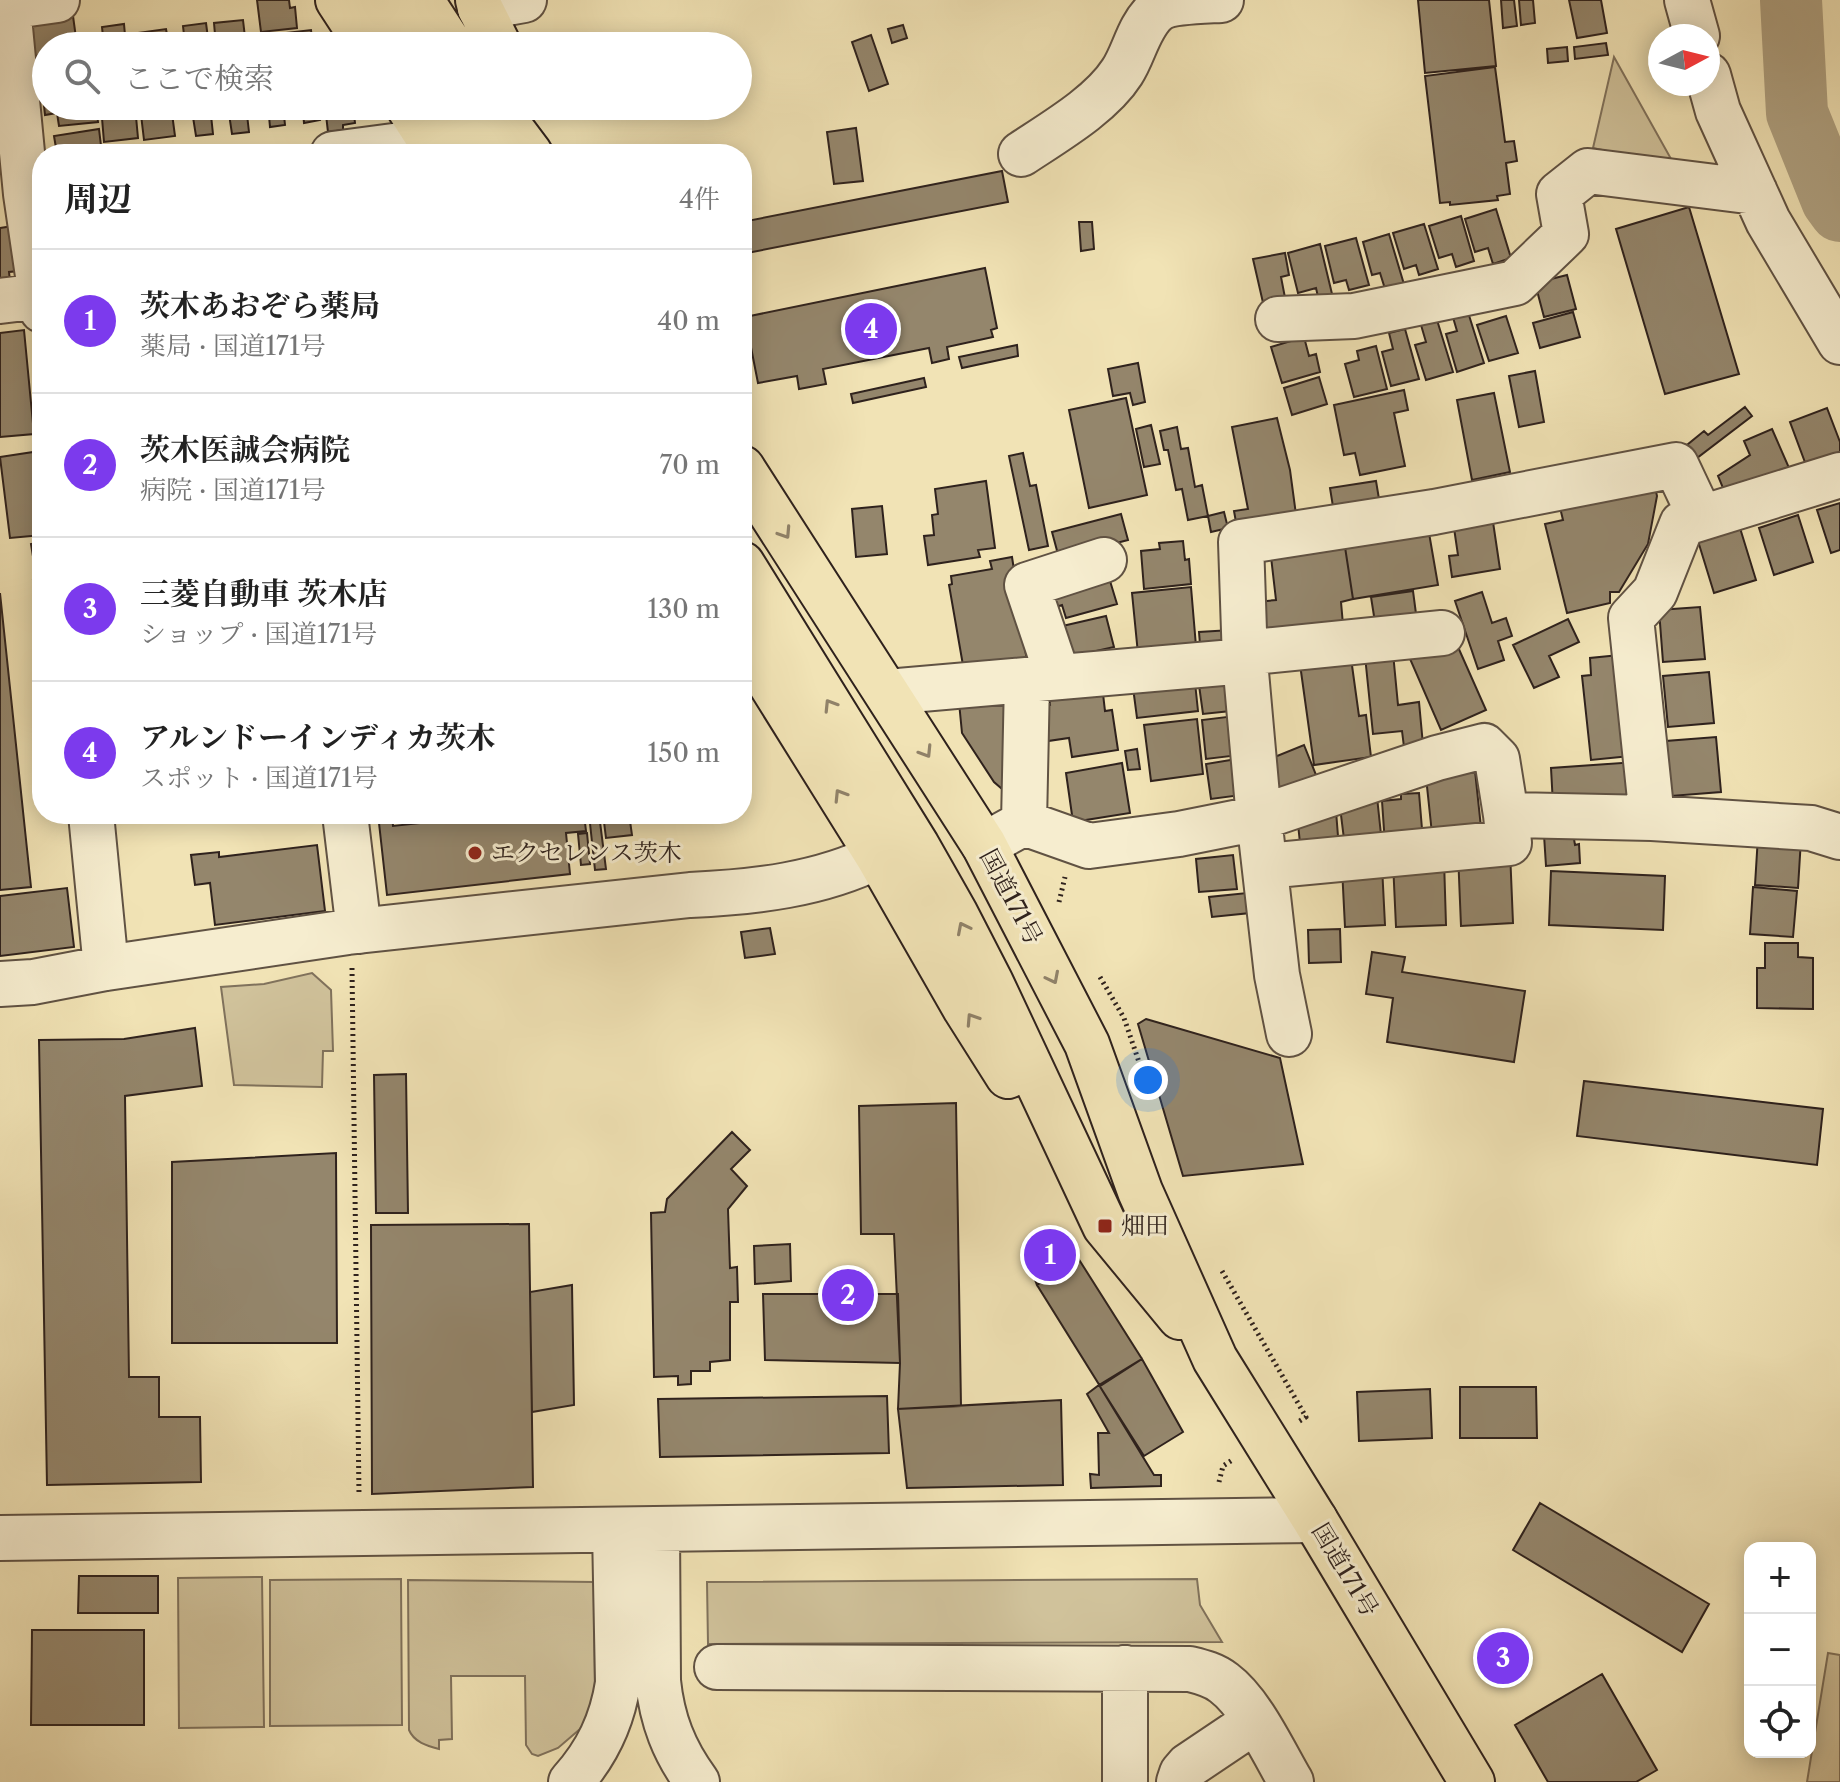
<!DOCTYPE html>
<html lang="ja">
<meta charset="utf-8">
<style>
body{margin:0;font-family:"Libre Caslon Text","Noto Serif JP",serif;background:#f2f2f2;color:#222}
.controls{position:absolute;right:24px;bottom:24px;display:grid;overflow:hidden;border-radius:16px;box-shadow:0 4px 20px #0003}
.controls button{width:72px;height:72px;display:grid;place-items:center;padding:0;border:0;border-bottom:2px solid #e0e0e0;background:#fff;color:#222;font:40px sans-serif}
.compass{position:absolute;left:1648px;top:24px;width:72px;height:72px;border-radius:50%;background:#fff;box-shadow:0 4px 20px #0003;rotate:83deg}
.you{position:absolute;left:1148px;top:1080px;width:28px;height:28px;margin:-20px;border:6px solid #fff;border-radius:50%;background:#1a73e8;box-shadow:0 0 0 12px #1a73e833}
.badge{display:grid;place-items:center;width:52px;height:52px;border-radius:50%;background:#7c3aed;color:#fff;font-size:26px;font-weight:700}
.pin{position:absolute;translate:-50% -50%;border:4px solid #fff;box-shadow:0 2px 8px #0006}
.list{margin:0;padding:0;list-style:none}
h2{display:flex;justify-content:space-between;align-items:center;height:104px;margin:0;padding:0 32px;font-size:34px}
h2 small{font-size:26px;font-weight:400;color:#767676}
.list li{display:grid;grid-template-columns:52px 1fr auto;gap:24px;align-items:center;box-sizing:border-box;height:144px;padding:0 32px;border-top:2px solid #e0e0e0}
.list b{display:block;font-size:30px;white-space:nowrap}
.list p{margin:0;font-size:26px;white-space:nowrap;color:#767676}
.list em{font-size:26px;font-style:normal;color:#767676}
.icon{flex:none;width:44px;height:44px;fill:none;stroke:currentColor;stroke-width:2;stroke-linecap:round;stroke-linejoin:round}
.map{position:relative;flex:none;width:1840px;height:1782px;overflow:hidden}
.search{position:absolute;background:#fff;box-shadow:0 4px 20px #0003;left:32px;top:32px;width:720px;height:88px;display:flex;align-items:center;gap:20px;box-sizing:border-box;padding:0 28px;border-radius:44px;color:#767676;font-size:30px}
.panel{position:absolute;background:#fff;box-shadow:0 4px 20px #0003;left:32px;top:144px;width:720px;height:680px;border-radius:32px}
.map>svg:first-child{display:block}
.green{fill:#d0c29b;stroke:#80725c;stroke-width:2}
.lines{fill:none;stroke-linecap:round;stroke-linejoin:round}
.river{stroke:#afa181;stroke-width:62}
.building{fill:#94866c;stroke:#2f221d;stroke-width:2}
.minor-casing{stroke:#605243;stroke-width:48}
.highway-casing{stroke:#2f221d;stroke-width:48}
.path{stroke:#2f221d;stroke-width:5;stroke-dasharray:2 4;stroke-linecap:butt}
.minor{stroke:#f6edcf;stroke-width:44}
.highway{stroke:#f1e3b5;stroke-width:44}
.oneway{stroke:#908269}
.poi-dot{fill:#8f2418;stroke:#f6edcf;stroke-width:3}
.labels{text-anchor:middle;stroke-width:6;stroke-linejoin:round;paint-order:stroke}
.poi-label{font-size:24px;fill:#2f221d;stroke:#f6edcf;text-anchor:start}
.street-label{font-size:24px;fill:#2f221d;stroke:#f6edcf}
</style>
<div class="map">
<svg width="1840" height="1782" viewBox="0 0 1840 1782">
<rect width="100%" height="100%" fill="#f1e3b5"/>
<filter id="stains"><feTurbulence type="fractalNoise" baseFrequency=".0025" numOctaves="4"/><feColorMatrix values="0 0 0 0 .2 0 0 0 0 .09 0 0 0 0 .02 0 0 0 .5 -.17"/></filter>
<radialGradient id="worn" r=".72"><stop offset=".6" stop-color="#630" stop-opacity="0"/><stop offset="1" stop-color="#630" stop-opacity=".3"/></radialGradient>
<path class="green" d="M1614 57 1675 166 1593 148Z
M312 973 331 990 333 1051H323L322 1087 234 1085 221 987 264 984Z
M262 1577 264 1727 179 1728 178 1578Z
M401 1579 402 1725 270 1726V1580Z
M1197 1579 1200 1605 1222 1642 708 1644 707 1582Z
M408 1580 594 1582 595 1695 588 1716 580 1729 558 1748 538 1756 532 1754 526 1745 525 1676H451L452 1739 439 1740V1749C427 1746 414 1742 409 1730Z
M1828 1653 1840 1655V1782H1807Z"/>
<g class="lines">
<path class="river" d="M1791 0 1797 113 1832 200 1840 211"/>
</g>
<path class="building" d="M257 0H289L290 8 295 7 297 28 261 32Z
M1418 0H1489L1496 66 1425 73Z
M1501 0H1514L1517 26 1503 28Z
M1519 0H1533L1535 23 1521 25Z
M1569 0H1601L1607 33 1577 38Z
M73 16 76 38 87 37 88 46H46V54L35 56 31 22Z
M243 20 246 46H216L214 23Z
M206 23 209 46H173L172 37 184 35 183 26Z
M124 24 126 46H104L102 27Z
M903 25 907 38 892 43 888 29Z
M166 29 169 46H132L130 34Z
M311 30 313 46H261L259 36Z
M871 35 888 84 869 91 852 42Z
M1606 43 1608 55 1575 59 1574 47Z
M1567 47 1568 61 1548 63 1547 49Z
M46 60V79L35 80 33 62Z
M1495 67 1505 142 1514 141 1517 161 1506 163 1510 194 1497 196 1498 200 1450 205V202L1440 203 1425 76Z
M46 95V106H96L98 122 59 126 57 113 45 115 43 96Z
M101 106H135L138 138 104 142Z
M140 106H171L175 136 144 140Z
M175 106H210L213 134 196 136 193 117 177 119Z
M213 106H246L249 132 232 134 228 107 213 109Z
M250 106H283L285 125 270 127 269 116 252 118Z
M288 106H318L320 120 304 123 303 112H289Z
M325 106H353L355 123 343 125V130L328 132Z
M856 128 863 181 834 184 827 132Z
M99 129 102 154H57L54 136Z
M1002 171 1008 202 742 254V222Z
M1689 207 1739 374 1665 394 1616 229Z
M1496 209 1511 258 1493 264 1488 248 1475 252 1465 219Z
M1461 216 1474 261 1456 267 1452 254 1439 258 1429 226Z
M1079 222H1092L1094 249 1081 251Z
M1424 224 1438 269 1419 275 1416 265 1404 269 1393 233Z
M13 226 19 271 9 272 10 281 0 282V228Z
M1389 234 1406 291 1386 292 1380 273 1372 275 1363 242Z
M1356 238 1369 285 1349 290 1346 280 1334 283 1325 246Z
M1320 244 1333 298 1319 301 1316 288 1298 293 1288 253Z
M1285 253 1289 275 1281 277 1287 308 1264 307 1253 259Z
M985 268 997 328 991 330 993 337 947 347 949 359 932 363 929 348 823 369 826 384 799 389 797 376 758 383 745 317Z
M1567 275 1576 309 1544 317 1535 283Z
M1467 309 1484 363 1457 372 1446 334 1457 331 1452 314Z
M1573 312 1580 337 1540 348 1533 323Z
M1506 316 1518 353 1489 361 1477 325Z
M1437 320 1453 372 1426 380 1415 345 1426 342 1421 325Z
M1405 329 1419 379 1391 386 1382 352 1393 349 1389 333Z
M24 330 34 434 0 437V333Z
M1304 337 1309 356 1316 354 1320 372 1282 383 1271 347Z
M1017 345 1018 356 962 368 959 357Z
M1376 346 1387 389 1354 397 1345 364 1359 360 1357 351Z
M1138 363 1145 402 1133 405 1130 393 1113 396 1108 369Z
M1535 371 1544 422 1519 427 1509 376Z
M1319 377 1327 404 1292 415 1284 388Z
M924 378 926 387 853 403 851 394Z
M1404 390 1408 410 1394 413 1405 466 1360 475 1355 453 1344 455 1334 405Z
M1494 393 1510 472 1472 480 1457 400Z
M1126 398 1147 495 1089 508 1069 410Z
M1745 407 1752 416 1697 458 1687 445 1704 431 1708 435Z
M1827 408 1840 442V452L1806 465 1790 422Z
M1277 418 1290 470 1297 522 1238 533 1234 511 1248 509 1232 427Z
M1151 425 1160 464 1144 467 1136 429Z
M1177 427 1181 449 1188 448 1195 487 1202 485 1208 516 1188 520 1182 489 1176 490 1168 450H1164L1160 431Z
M1772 429 1793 477 1730 505 1718 476 1750 455 1744 441Z
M40 451 42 476V535L10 538 0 457Z
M1023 453 1030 486 1036 485 1048 546 1029 550 1009 456Z
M1652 473 1657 496 1648 544 1619 592H1610V603L1567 613 1545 524 1563 520 1557 495Z
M986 481 995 548 978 550 980 557 928 565 924 536 934 535 932 515 938 514 935 489Z
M1376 481 1381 511 1335 519 1330 488Z
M1840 503V550L1831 553 1817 510Z
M882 506 887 554 856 557 852 509Z
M1224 512 1228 528 1211 532 1208 516Z
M1121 514 1128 540 1059 558 1052 532Z
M1798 515 1813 562 1774 575 1759 528Z
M1493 522 1500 569 1452 577 1449 556 1458 555 1454 528Z
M1740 528 1756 580 1714 593 1698 541Z
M1429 533 1438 585 1353 599 1345 547Z
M1183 541 1185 560 1189 559 1191 584 1144 589 1141 551 1160 549 1159 543Z
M42 542V574L36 575 31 544Z
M1345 547 1353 599 1341 602 1344 636 1250 646 1246 603 1276 600 1270 548Z
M1012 557 1015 576H1012L1027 660 964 671 949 585 952 584 951 576 992 569 990 561Z
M1107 571 1117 604 1066 618 1062 605 1056 607 1050 586Z
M42 579V622H38L33 580Z
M1191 587 1197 658 1139 664 1132 593Z
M1413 591 1418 629 1377 635 1371 597Z
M1482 592 1492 623 1506 618 1512 636 1498 641 1504 660 1478 669 1455 601Z
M0 593 31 887 0 890Z
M1700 607 1705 659 1663 662 1659 610Z
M1106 616 1114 647 1065 658 1058 627Z
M1568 619 1579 642 1549 656 1559 677 1534 688 1513 645Z
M38 627H42V663Z
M1231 630 1233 654 1201 657 1199 632Z
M1454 638 1486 710 1441 730 1407 652Z
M1350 651 1359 716 1366 715 1371 757 1314 765 1299 657Z
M1393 653 1398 705 1419 702 1423 745 1404 747 1402 731 1373 734 1365 656Z
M1629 654 1640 755 1591 760 1582 676 1591 675 1590 658Z
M1234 672 1240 710 1203 714 1198 678Z
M1709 672 1714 723 1668 727 1663 676Z
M1194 673 1198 711 1137 718 1132 680Z
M1102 685 1105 711 1112 710 1118 750 1072 757 1069 738 1048 741 1042 706 1050 705 1048 690Z
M1015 687 1016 801 994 782 962 733 958 692Z
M1243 715 1248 754 1206 759 1202 720Z
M1197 719 1203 774 1151 781 1144 725Z
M1716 737 1721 792 1671 796 1666 741Z
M1304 745 1318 780 1274 798 1260 763Z
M1137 749 1140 769 1128 770 1125 751Z
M1243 758 1249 794 1211 799 1206 764Z
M1636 762 1638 799 1553 805 1551 768Z
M1122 763 1130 813 1073 822 1066 773Z
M1475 771 1482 837 1433 843 1426 777Z
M1419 793 1423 841 1385 844 1382 801 1401 799V794Z
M1377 797 1382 844 1345 847 1340 807Z
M1336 811 1339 849 1301 852 1297 815Z
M378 814H392L393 826 505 814H584L586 831 566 833 570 874 387 895Z
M589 814H599L606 869 595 870Z
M603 814H629L632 835 606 838Z
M587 833 590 864 581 865 578 834Z
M1573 833 1575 845 1579 844 1580 863 1546 866 1544 835Z
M1758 836 1801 839 1798 888 1755 885Z
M317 845 325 911 215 925 210 883 195 885 191 855 219 852V857Z
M1510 851 1513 923 1461 926 1458 853Z
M1233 855 1237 889 1199 892 1196 859Z
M1444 860 1446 925 1396 927 1393 862Z
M1382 866 1385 925 1345 927 1342 868Z
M1551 871 1665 876 1663 930 1549 925Z
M1753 887 1797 891 1793 937 1750 934Z
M67 888 74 947 0 956V896Z
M1247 893 1250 913 1212 917 1209 897Z
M770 928 775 954 745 958 741 932Z
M1340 929 1341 962 1309 963 1308 930Z
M1765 943H1798V957L1813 958V1009L1757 1008V968H1765Z
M1372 952 1405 957 1402 972 1525 991 1514 1062 1387 1042 1393 998 1366 994Z
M1146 1019 1280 1058 1303 1164 1183 1176 1138 1024Z
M195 1028 202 1086 125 1096 129 1377H159V1417H200L201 1482 47 1485 39 1040 124 1039Z
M406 1074 408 1213H376L374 1075Z
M1584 1081 1823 1109 1817 1165 1577 1136Z
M956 1103 961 1406 898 1409 900 1363 894 1234H861L859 1106Z
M732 1132 750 1150 731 1169 747 1186 728 1209 730 1268 737 1267 738 1302H730V1360L710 1362V1371H691V1384L678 1385V1376L654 1377 651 1213 665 1212 667 1199Z
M336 1153 337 1343H172V1162Z
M529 1224 533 1487 372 1494 371 1225Z
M1056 1230 1078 1258 1037 1285 1024 1251Z
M790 1244 791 1281 755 1284 754 1246Z
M1078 1258 1142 1359 1100 1386 1037 1285Z
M572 1285 574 1405 532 1412 530 1292Z
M763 1294H898L900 1363 765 1360Z
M1142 1359 1183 1432 1144 1456 1099 1385Z
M1099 1385 1154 1475H1161V1486L1091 1488 1090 1474 1099 1475 1098 1433H1109L1087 1394Z
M1460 1387H1536L1537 1438H1460Z
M1430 1389 1432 1438 1359 1441 1357 1392Z
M887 1396 889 1453 660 1457 658 1399Z
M1061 1400 1063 1485 907 1488 898 1409Z
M1540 1503 1709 1604 1682 1652 1513 1550Z
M79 1576H158V1613H78Z
M32 1630H144V1725H31Z
M1602 1674 1657 1770 1636 1782H1548L1515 1725Z"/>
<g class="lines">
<g class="minor-casing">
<path id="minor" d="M1687 0 1697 36
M8 7 26 194 41 296
M0 8 57 0
M480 8 524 0
M1708 75 1718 111 1768 221 1840 342
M333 154 431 141
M1021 154C1054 132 1101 105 1122 72 1134 54 1138 28 1155 12 1167 1 1205 1 1221 0
M0 301 41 296 42 310
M1278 319 1354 316 1515 283 1566 234 1559 194 1588 171 1755 192
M1244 653 1442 633
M1058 677 1027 585 1104 560
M887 692 1245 661
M91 814 106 968
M345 814 359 931
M1652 818 1631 618 1655 592 1682 524 1840 475
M1024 823 1027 680
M984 845 1024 823 1089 846 1179 834 1259 818 1437 758 1484 746 1497 759 1506 815 1652 818 1811 828 1840 837
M1265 866 1509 843 1506 815
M0 984 33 982 106 968 348 932 690 895C754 892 820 885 878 856
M1289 1034 1277 975 1259 818 1245 661 1241 542 1434 512 1676 465 1701 518
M657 1529 658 1681C662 1720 674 1751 697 1782
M0 1538 1315 1520
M717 1667 1190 1669C1202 1672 1214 1675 1224 1683 1251 1703 1274 1753 1291 1782
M571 1782C597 1753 612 1722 618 1683L615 1530
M1125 1782V1668
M1179 1782 1182 1773 1188 1766 1255 1721"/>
</g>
<g class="highway-casing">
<path id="highway" d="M338 0 368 46
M382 0 411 46
M421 0 451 46
M478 0 480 8 499 46
M408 106 439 154
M453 106 462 129 479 154
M494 106 530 154
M742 468 984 845 1087 1044 1140 1191 1215 1359 1315 1520 1472 1782
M742 564 917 846 955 913 991 983 1105 1226 1180 1317
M742 638 878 856 965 1008 1008 1076"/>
</g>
<path class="path" d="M1059 902 1065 877
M352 968 359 1494
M1100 977 1124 1018 1139 1062
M1222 1271 1306 1417 1298 1422
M1219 1482 1223 1466 1234 1459"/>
<use href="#minor" class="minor"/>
<use href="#highway" class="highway"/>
</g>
<defs><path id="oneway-chevron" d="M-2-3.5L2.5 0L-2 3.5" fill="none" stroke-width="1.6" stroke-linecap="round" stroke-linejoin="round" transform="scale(2)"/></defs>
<g class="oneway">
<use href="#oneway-chevron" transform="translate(785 533) rotate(57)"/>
<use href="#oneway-chevron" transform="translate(830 705) rotate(-122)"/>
<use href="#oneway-chevron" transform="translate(926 752) rotate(58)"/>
<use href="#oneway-chevron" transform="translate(840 795) rotate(-122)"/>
<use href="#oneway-chevron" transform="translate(963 928) rotate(-117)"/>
<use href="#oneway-chevron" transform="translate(1053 978) rotate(63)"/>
<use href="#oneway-chevron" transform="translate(972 1019) rotate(-123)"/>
</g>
<g class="poi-dot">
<circle cx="475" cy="853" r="8"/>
<rect x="1097" y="1218" width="16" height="16" rx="4"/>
</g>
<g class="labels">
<g class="poi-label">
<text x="491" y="861">エクセレンス茨木</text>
<text x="1121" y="1234">畑田</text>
</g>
<g class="street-label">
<text transform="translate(1011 897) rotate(62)" y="8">国道171号</text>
<text transform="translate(1345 1570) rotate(59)" y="8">国道171号</text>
</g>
</g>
<rect width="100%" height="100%" filter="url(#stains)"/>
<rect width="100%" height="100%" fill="url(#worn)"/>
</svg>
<div class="controls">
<button>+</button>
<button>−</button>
<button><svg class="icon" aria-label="locate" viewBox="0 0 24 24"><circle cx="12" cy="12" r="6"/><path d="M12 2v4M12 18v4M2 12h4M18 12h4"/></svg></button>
</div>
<svg class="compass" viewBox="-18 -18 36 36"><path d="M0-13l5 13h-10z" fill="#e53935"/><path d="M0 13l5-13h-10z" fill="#767676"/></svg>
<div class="you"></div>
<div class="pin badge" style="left:1050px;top:1255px">1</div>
<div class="pin badge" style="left:848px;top:1295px">2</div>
<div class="pin badge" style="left:1503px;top:1658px">3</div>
<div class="pin badge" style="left:871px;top:329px">4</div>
<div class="search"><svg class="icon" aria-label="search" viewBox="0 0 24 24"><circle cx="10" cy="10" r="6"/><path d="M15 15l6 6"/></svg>ここで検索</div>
<section class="panel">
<h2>周辺<small>4件</small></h2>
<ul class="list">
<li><span class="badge">1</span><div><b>茨木あおぞら薬局</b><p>薬局 · 国道171号</p></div><em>40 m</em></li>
<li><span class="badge">2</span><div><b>茨木医誠会病院</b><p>病院 · 国道171号</p></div><em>70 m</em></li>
<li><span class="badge">3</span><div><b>三菱自動車 茨木店</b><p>ショップ · 国道171号</p></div><em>130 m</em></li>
<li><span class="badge">4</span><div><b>アルンドーインディカ茨木</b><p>スポット · 国道171号</p></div><em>150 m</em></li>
</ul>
</section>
</div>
